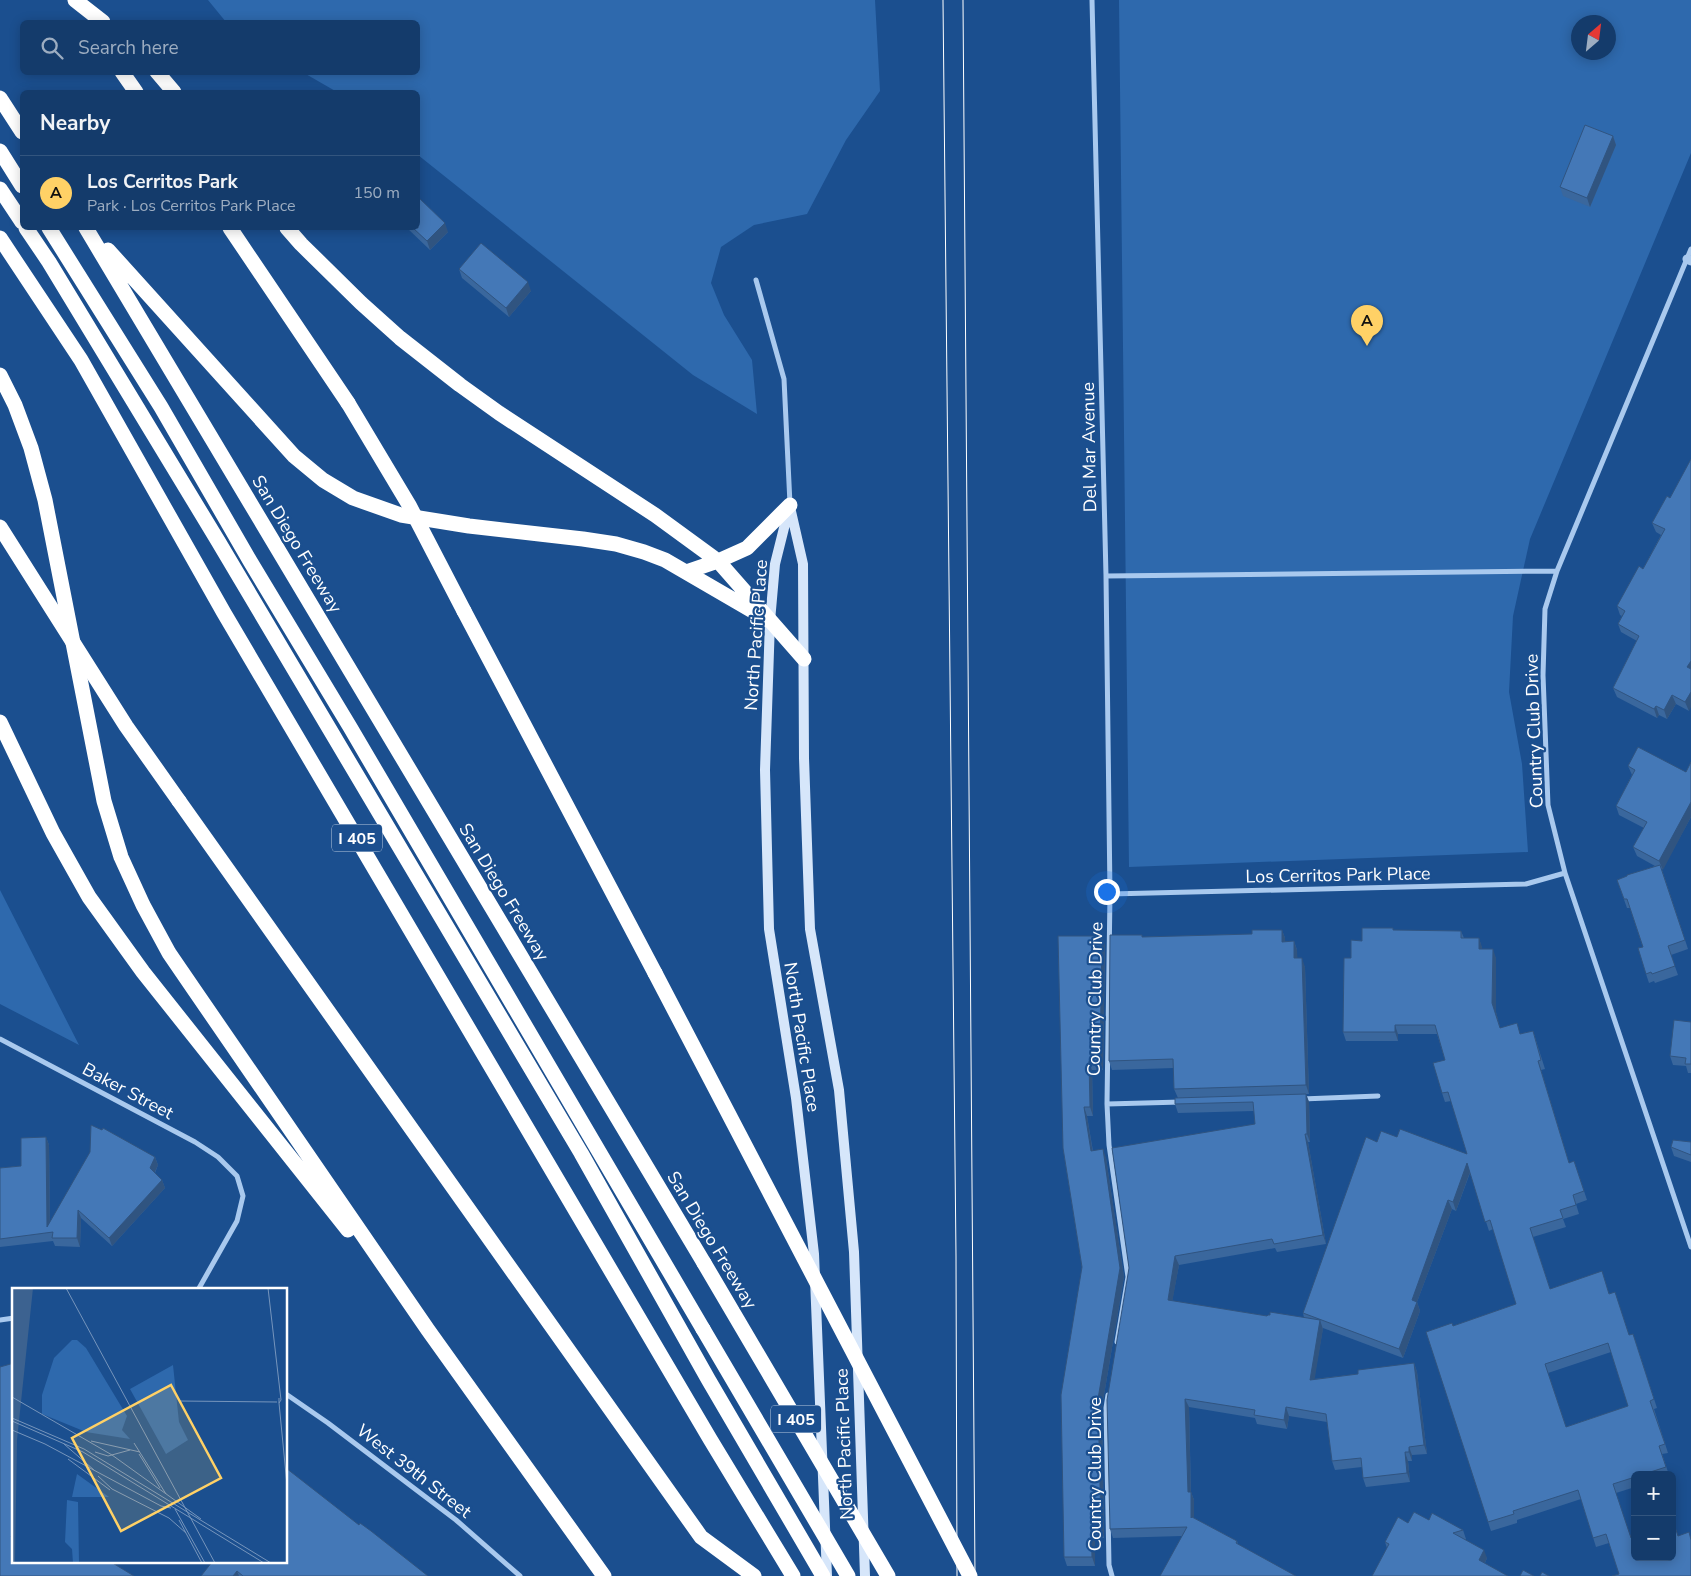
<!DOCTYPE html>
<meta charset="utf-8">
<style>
body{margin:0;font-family:"Nunito Sans",sans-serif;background:#1d4271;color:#f1f3f6}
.controls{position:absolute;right:15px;bottom:15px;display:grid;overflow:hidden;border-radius:8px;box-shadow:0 2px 12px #0003}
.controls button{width:45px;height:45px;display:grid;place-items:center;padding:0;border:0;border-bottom:1px solid #33557e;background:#143b6b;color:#f1f3f6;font:25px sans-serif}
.compass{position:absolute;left:1571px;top:15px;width:45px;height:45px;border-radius:50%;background:#143b6b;box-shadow:0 2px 12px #0003;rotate:28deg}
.you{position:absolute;left:1106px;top:891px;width:18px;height:18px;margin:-12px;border:4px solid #fff;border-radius:50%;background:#1a73e8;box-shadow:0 0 0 8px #1a73e833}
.badge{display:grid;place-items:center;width:32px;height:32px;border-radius:50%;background:#ffd166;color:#111;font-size:16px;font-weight:700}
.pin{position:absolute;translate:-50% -41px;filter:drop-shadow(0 1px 2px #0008)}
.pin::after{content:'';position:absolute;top:26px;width:18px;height:15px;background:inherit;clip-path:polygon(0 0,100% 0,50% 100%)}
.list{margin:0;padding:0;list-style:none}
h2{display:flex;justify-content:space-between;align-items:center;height:65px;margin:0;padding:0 20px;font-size:21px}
h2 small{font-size:16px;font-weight:400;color:#9dadc1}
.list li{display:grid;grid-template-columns:32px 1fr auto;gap:15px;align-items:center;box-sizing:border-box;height:75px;padding:0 20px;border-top:1px solid #33557e}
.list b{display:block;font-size:19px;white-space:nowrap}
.list p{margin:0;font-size:16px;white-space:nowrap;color:#9dadc1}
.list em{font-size:16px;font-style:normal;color:#9dadc1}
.icon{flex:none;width:28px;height:28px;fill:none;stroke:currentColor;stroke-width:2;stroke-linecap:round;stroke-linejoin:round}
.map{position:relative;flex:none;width:1691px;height:1576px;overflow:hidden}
.search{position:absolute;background:#143b6b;box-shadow:0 2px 12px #0003;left:20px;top:20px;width:400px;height:55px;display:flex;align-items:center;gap:12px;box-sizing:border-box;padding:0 18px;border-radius:8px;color:#9dadc1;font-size:19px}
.panel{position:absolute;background:#143b6b;box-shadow:0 2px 12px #0003;left:20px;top:90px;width:400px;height:140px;border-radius:8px}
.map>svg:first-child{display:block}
.green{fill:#2e69ad;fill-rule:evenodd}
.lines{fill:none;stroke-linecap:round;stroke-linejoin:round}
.minor{stroke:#a9c9ee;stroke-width:5}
.tertiary{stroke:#a9c9ee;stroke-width:9}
.secondary{stroke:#d6e6fa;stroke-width:10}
.motorway{stroke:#fff;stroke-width:15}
.tram{stroke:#fff;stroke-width:1}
.motorway-bridge{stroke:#fff;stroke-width:15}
.wall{fill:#3a679d;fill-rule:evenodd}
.shaded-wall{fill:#305480}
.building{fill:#4478b7;stroke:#305480;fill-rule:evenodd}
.labels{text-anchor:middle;stroke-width:4.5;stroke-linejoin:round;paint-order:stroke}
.shield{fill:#1b4f8f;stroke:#bbcadd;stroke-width:1}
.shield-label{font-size:16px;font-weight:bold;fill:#fff}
.street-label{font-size:18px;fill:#fff;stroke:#1b4f8f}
.inset-road{fill:none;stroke:#7695bc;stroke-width:1}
.view{fill:#ffd166;fill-opacity:0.15;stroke:#ffd166;stroke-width:2.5}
.inset-edge{fill:none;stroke:#fff;stroke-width:2.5}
</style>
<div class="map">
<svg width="1691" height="1576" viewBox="0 0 1691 1576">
<rect width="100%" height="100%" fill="#1b4f8f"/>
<path class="green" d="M208 0H875L880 91 846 140 807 214 754 225 721 247 711 283 724 315 752 360 757 414 693 375 418 155V92H337L304 73 418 72V22H226Z
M1119 0H1691V153L1530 539 1513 616 1509 692 1522 764 1528 852 1129 867ZM1578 22H1608V52H1578Z
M0 890 79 1045 0 1004Z"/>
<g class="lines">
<path class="minor" d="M1092 0 1106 576 1110 894 1107 1104 1109 1145 1128 1277 1117 1342
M1691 249 1557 571 1545 609 1543 675 1548 805 1565 873 1691 1247
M756 280 784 379 790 504
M1106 576 1557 571
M1110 894 1526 884 1565 873
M0 1039 195 1142 218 1157 237 1176 243 1196 237 1221 198 1290
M1302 1099 1378 1096
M1107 1104 1181 1102
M0 1320 14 1318
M286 1394 328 1423 456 1520 520 1576
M1108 1395 1106 1408 1109 1565 1112 1576"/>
<path class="tertiary" d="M1687 259 1691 261"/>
<path class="secondary" d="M790 507 803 564 804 758 810 929 839 1090 854 1252 865 1576
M789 508 775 564 770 621 765 770 769 929 796 1098 814 1254 827 1576"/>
<path class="motorway" d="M75 0 103 22
M122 72 136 92
M157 72 174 92
M0 98 22 132
M0 151 22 186
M0 189 22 222
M26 228 49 262 218 541 581 1153 708 1379 823 1576
M49 228 161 407 250 561 350 727 703 1329
M86 228 704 1263
M230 228 348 403
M287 228 301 244 361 303 400 338 460 385 499 413 655 515 718 561 804 659
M0 238 81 360 224 613 710 1439 793 1576
M108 250 294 456 323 480 353 498 401 515 469 526 583 539 616 544 644 552 665 560 770 621
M0 375 15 405 31 448 45 500 104 801 121 857 143 905 169 953 195 991 428 1330 604 1576
M686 572 718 561 747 548 790 505
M464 611 655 973
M0 722 53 833 89 897 143 972 348 1230
M179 801 701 1537 754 1576"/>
<path class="tram" d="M943 0 956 1256 957 1576
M963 0 975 1576"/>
<path class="motorway-bridge" d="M348 403 409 505 464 611
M0 527 126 726 179 801
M655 973 970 1576
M704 1263 888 1576
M703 1329 848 1576"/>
</g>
<path class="wall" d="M1613 136 1616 145 1590 207 1563 196 1560 187Z
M407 228H418L448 232 430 250Z
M459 269 531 291 509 317 462 278Z
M1667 496 1689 711 1676 704 1667 719 1659 715 1657 718 1617 697 1613 688 1637 641 1621 632 1618 624 1622 616 1620 615 1617 606 1643 569 1661 535 1656 532 1652 523Z
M1691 762V817L1662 870 1688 949 1671 955 1678 975 1655 983 1654 981 1649 983 1646 974 1643 947 1630 908H1627L1617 880 1655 866 1637 856 1633 847 1644 828 1619 815 1616 806 1632 775 1628 766 1686 772Z
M1282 930 1285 938V942L1294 941 1297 950V958L1305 967 1309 1094H1306L1309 1102 1310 1142H1308L1326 1244 1277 1252 1275 1248 1179 1265 1172 1301 1267 1316 1270 1315 1304 1318 1303 1313 1377 1142 1397 1137 1467 1154 1451 1101 1445 1102 1442 1093 1445 1060 1437 1034H1398V1041H1346L1343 1032 1351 958 1362 941 1394 930 1461 931 1464 938H1479L1482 949 1496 958V1012L1500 1028 1521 1034 1533 1031 1545 1069 1541 1070 1569 1163 1574 1161 1587 1200 1576 1204 1579 1214 1563 1219 1566 1227 1533 1237 1550 1289 1610 1293 1629 1335 1633 1334 1657 1408 1654 1409 1668 1453 1662 1454 1669 1475H1635V1487L1616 1493 1619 1574 1609 1543 1596 1547 1581 1499 1517 1520V1523L1491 1531 1488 1522 1453 1326 1516 1304 1493 1229 1489 1231 1470 1173 1456 1211 1452 1209 1417 1302 1420 1311 1403 1358 1323 1328 1314 1379 1358 1374 1414 1363 1417 1372 1427 1454 1412 1455V1461H1408L1410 1482 1366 1487 1363 1478 1362 1467 1335 1470 1332 1461 1327 1422 1289 1416 1287 1429 1257 1424 1255 1418 1189 1407 1191 1492 1194 1500V1518L1237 1541 1238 1544 1182 1536 1113 1538 1110 1529 1129 1268 1255 1124 1254 1111 1178 1113 1175 1104 1178 1098 1174 1089V1068L1112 1070 1109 1061 1143 937 1252 934ZM1611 1352 1628 1406 1566 1427 1548 1373Z
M1105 945 1103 1070H1092L1093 1116H1087L1093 1151 1106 1158 1124 1277 1102 1407 1104 1538H1095V1566H1067L1064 1557 1082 1267 1063 1148Z
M1691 1022V1073H1688L1686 1066 1673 1065 1670 1056Z
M46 1137 49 1145 50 1222 155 1157 158 1165 155 1173 162 1180 165 1188 112 1246 81 1218 80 1247 55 1246 53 1241 0 1247V1168L21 1166Z
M1691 1142V1162L1674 1156 1671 1147Z
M1429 1520 1463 1530 1466 1539H1465L1487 1558 1485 1563 1387 1548 1385 1542 1408 1523Z
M359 1525 428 1576H201Z"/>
<path class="shaded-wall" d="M1613 136 1616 145 1590 207 1587 198Z
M445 223 448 232 430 250 427 241Z
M528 282 531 291 509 317 506 308Z
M1691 661V676L1687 667Z
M1691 692V707L1689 711 1685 702Z
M1672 695 1676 704 1667 719 1664 710Z
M1656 706 1659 715 1657 718 1654 709Z
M1691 802V817L1663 870 1659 861Z
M1282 930 1285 938 1286 951 1282 942Z
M1102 936 1105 945 1103 1070 1100 1061Z
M1479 938 1482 947V958L1479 949Z
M1294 941 1297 950 1298 967 1294 958Z
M1493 949 1496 958V1012L1503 1037 1492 1003Z
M1302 958 1305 967 1309 1094 1306 1085Z
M1395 1025 1398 1034V1041L1395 1032Z
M1089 1061 1092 1070 1093 1116 1090 1107Z
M1538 1061 1541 1070 1572 1172 1569 1163Z
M1306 1094 1309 1102 1310 1142 1307 1134Z
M1084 1107 1087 1116 1094 1160 1091 1151Z
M1305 1134 1308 1142 1326 1244 1323 1235Z
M46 1137 49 1145 50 1232 47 1227Z
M1103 1149 1106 1158 1124 1277 1102 1407 1104 1538 1101 1529 1098 1399Z
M155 1157 158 1165 153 1176 150 1168Z
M1467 1163 1470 1172 1456 1211 1453 1202Z
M162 1180 165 1188 112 1246 109 1238Z
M1448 1200 1452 1209 1417 1302 1420 1311 1403 1358 1399 1349 1412 1300Z
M78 1210 81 1218 80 1247 77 1238Z
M1175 1256 1179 1265 1171 1309 1168 1300Z
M1320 1320 1323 1329 1313 1389 1310 1380Z
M1414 1363 1417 1372 1427 1454 1424 1445Z
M1185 1399 1189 1407 1191 1500 1188 1492Z
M1286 1407 1289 1416 1287 1429 1284 1420Z
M1409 1447 1412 1455V1461L1409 1452Z
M1405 1452 1408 1461 1410 1482 1407 1473Z
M1191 1492 1194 1500V1527L1191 1518Z
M1091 1529 1095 1538V1566L1092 1557Z
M1484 1550 1487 1558 1482 1569 1479 1560Z
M237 1571 239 1576H233Z"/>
<path class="building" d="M1585 125 1613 136 1587 198 1560 187Z
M418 197 445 223 427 241 413 228H418Z
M481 243 528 282 506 308 459 269Z
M1691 459V661L1687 667 1691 669V692L1685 702 1672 695 1664 710 1656 706 1654 709 1613 688 1639 636 1618 624 1625 611 1617 606 1639 566 1643 569 1665 529 1652 523 1667 496 1670 498Z
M1638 747 1686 772 1691 762V802L1659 861 1633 847 1647 822 1616 806 1635 770 1628 766Z
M1660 865 1685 940 1668 946 1675 966 1652 974 1651 972 1646 974 1638 948 1643 947 1627 899H1624L1617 880 1627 876V875Z
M1362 928H1393V930L1461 931V938H1479V949H1493L1492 1003 1500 1028 1517 1023 1520 1034 1533 1031 1541 1060 1538 1061 1569 1163 1574 1161 1584 1191 1573 1195 1576 1205 1560 1210 1563 1218 1530 1228 1550 1289 1602 1271 1609 1294 1615 1292 1629 1335 1633 1334 1654 1399 1650 1401 1665 1444 1659 1446 1666 1467 1641 1475H1635V1477L1613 1484 1631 1538 1635 1537V1557H1672V1525L1674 1524 1678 1536 1689 1532 1691 1540V1576H1612L1619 1574 1606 1534 1593 1538 1578 1490 1513 1511 1514 1514 1488 1522 1426 1332 1452 1323 1453 1326 1516 1304 1490 1220 1485 1222 1467 1163 1453 1202 1448 1200 1412 1300 1417 1302 1399 1349 1303 1313 1366 1137 1377 1142 1381 1131 1397 1137 1400 1129 1467 1154 1448 1092 1442 1093 1433 1063 1445 1060 1435 1025H1395V1032H1343L1344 958H1351V940L1362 941ZM1608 1343 1628 1406 1566 1427 1545 1364Z
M1252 930H1282V942L1294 941V958H1302L1306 1085 1174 1089 1173 1059 1109 1061 1110 935H1142V937L1252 934Z
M1058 936H1102L1100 1061H1089L1090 1107H1084L1091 1151 1103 1149 1120 1268 1098 1399 1101 1529H1091L1092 1557H1064L1061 1395 1082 1267 1063 1148Z
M1674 1020 1691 1022V1064H1685L1686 1058 1670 1056Z
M1306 1094 1307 1134H1305L1323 1235 1274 1244 1272 1239 1175 1256 1168 1300 1267 1316 1268 1315H1270V1312L1320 1320 1310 1380 1358 1374V1370L1414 1363 1424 1445 1409 1447V1452H1405L1407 1473 1363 1478 1361 1458 1332 1461 1326 1414 1286 1407 1284 1420 1254 1415 1255 1410 1185 1399 1188 1492H1191V1518L1192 1517 1237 1541 1236 1543 1296 1576H1160L1187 1527 1110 1529 1107 1400 1129 1268 1112 1148 1255 1124 1253 1102 1175 1104V1098Z
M91 1125 102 1130 103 1128 155 1157 150 1168 162 1180 109 1238 78 1210 77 1238H52L53 1232 0 1239V1168L21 1166V1138L46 1137 47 1227 90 1152Z
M1673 1140 1691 1142V1155L1671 1147Z
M14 1363V1531L11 1537 14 1538V1562H111L134 1576H0V1367Z
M286 1468 359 1525 360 1523 371 1531 428 1576H243L237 1571 233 1576H201L212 1562H286Z
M1414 1512 1429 1520 1432 1513 1463 1530 1453 1533 1484 1550 1479 1560 1508 1576H1372L1389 1544 1385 1542 1398 1517 1408 1523Z
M1523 1570 1534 1576H1520Z
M1542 1572 1549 1576H1540Z"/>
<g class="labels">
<g class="shield">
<rect x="332" y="824.5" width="50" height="27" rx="4"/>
<rect x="771" y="1405.5" width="50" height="27" rx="4"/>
</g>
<g class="shield-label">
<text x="357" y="844">I 405</text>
<text x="796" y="1425">I 405</text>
</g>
<g class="street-label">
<text transform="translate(1089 447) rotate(-91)" y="6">Del Mar Avenue</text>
<text transform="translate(297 544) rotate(59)" y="6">San Diego Freeway</text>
<text transform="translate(756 635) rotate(-86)" y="6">North Pacific Place</text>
<text transform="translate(1534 731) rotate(-92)" y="6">Country Club Drive</text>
<text transform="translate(1338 875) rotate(-1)" y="6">Los Cerritos Park Place</text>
<text transform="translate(504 892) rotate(59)" y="6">San Diego Freeway</text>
<text transform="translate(1095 999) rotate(-89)" y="6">Country Club Drive</text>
<text transform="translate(802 1037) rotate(81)" y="6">North Pacific Place</text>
<text transform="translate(128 1091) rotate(28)" y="6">Baker Street</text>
<text transform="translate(712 1240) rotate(59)" y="6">San Diego Freeway</text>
<text transform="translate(844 1444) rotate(-92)" y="6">North Pacific Place</text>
<text transform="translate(414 1471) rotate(38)" y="6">West 39th Street</text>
<text transform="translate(1095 1474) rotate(-90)" y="6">Country Club Drive</text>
</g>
</g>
<g transform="translate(12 1288)">
<rect width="275" height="275" fill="#1b4f8f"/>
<path d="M60 52H65L74 60 115 128 110 142 118 151 74 144 30 126V107L42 70ZM161 77 167 134 176 152 154 166 118 101ZM65 186 97 209H60ZM55 212 66 214 67 275H61L60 261 53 254Z" fill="#2e69ad"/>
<path d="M21 0 5 152 3 275 0 274V1Z" fill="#3c6290"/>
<path class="inset-road" d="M54 0 203 275M256 0 269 112 267 115V110M0 109 100 167 189 231M167 113 265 114M267 115 275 197M0 130 72 161 259 275M0 133 71 164 252 275M0 142 33 156 149 218 159 220M79 153 128 164M122 155 154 206M52 156 82 182M83 164 96 168 118 162M127 166 148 200M56 171 98 202M86 188 100 201 157 230 174 245M163 221 193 275M167 232 190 275"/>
<path class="view" d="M159 97 209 190 109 243 60 150Z"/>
<rect width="275" height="275" class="inset-edge"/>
</g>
</svg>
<div class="controls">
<button>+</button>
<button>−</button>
</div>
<svg class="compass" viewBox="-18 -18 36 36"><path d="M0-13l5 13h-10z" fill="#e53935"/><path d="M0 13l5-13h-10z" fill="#9dadc1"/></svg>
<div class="you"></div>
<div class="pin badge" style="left:1367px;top:346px">A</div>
<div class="search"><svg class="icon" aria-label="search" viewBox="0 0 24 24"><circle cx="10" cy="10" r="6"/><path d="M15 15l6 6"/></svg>Search here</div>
<section class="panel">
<h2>Nearby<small></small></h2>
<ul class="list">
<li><span class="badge">A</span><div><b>Los Cerritos Park</b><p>Park · Los Cerritos Park Place</p></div><em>150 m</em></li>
</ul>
</section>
</div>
